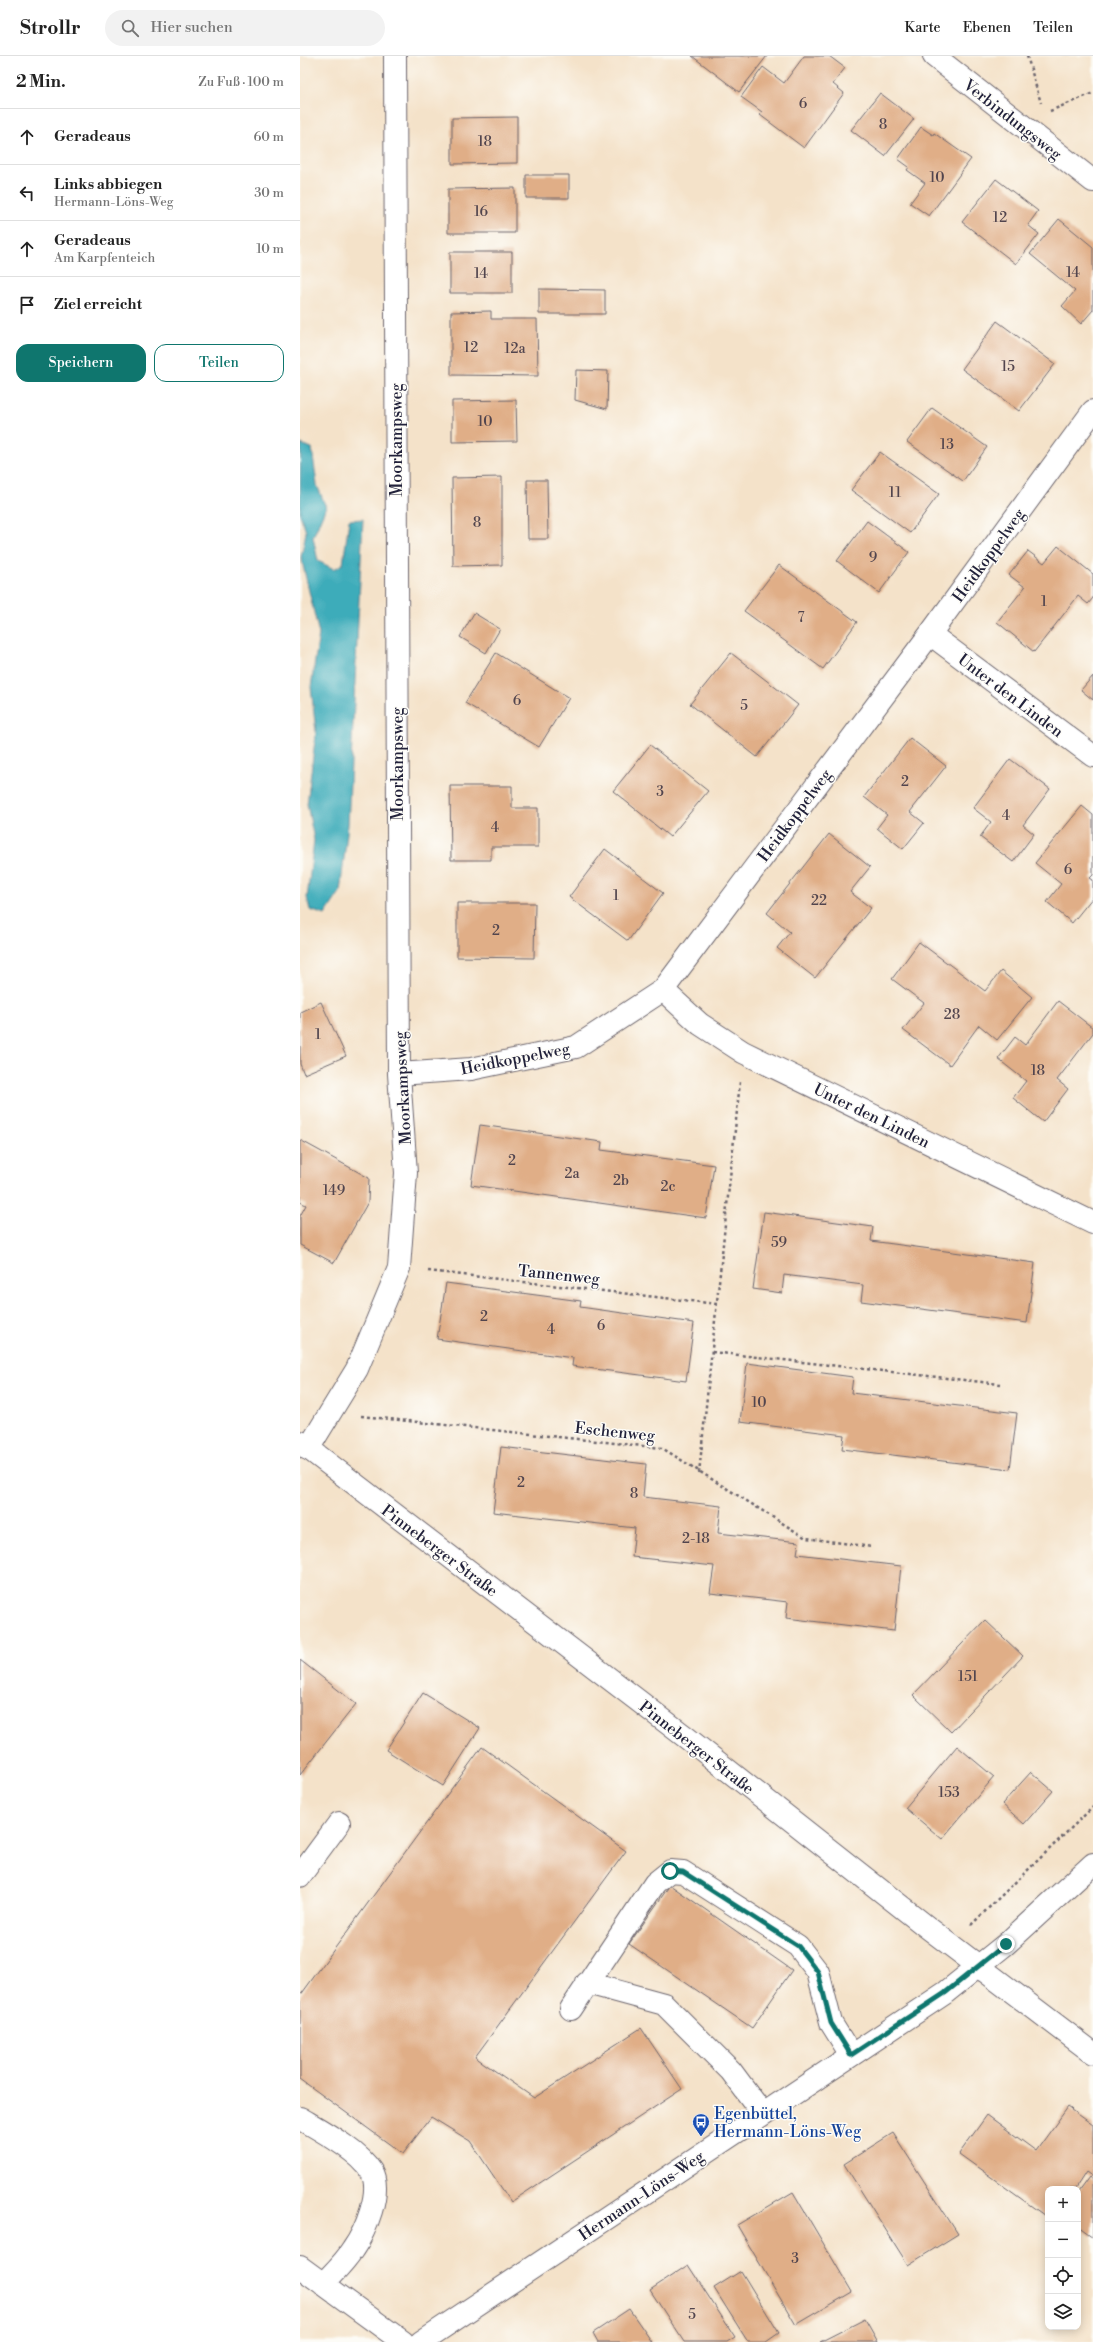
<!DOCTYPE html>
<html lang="de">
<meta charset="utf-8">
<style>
body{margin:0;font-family:"Libre Bodoni",serif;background:#f2f2f2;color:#222}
.controls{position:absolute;right:12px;bottom:12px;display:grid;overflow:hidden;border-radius:8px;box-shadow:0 2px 10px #0003}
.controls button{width:36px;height:36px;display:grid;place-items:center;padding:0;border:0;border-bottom:1px solid #e0e0e0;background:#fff;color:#222;font:20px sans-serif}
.stop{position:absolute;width:12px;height:12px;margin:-9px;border:3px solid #0f766e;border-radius:50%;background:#fff}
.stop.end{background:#0f766e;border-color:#fff;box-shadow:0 1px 4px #0008}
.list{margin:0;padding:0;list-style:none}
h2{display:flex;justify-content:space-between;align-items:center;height:52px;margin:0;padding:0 16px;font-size:17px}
h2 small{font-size:13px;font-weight:400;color:#767676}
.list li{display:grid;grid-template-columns:26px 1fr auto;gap:12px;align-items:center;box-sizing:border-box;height:56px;padding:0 16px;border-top:1px solid #e0e0e0}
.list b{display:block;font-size:15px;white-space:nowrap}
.list p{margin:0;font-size:13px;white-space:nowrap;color:#767676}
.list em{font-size:13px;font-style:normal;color:#767676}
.actions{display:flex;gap:8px;padding:12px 16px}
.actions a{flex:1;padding:9px 0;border:1px solid #0f766e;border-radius:12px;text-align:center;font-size:14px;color:#0f766e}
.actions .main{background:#0f766e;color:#fff}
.icon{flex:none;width:22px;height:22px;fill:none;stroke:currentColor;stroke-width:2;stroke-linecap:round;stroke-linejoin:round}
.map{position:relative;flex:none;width:793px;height:2286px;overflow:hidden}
header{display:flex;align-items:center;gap:24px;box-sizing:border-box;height:56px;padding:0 20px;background:#fff;border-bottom:1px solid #e0e0e0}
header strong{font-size:19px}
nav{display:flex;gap:22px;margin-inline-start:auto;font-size:14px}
.search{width:280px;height:36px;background:#f2f2f2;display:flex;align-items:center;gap:10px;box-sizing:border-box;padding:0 14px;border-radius:22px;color:#767676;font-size:15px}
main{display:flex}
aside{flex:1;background:#fff}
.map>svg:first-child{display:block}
.water{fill:#3dacba;stroke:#30677a}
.building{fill:#e0ae87}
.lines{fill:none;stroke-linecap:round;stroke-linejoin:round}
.minor-casing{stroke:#6c656d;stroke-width:24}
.major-casing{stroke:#6c656d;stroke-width:24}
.path{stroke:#6c656d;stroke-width:2.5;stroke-dasharray:3 3;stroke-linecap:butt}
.minor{stroke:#fff;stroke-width:22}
.major{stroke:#fff;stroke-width:22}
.route{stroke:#0f766e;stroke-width:5}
.labels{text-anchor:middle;stroke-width:3;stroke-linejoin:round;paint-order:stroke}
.number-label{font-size:14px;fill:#52454e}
.street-label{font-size:16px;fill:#22223b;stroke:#fdfcf7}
.transit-label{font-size:16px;fill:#164399;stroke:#fdfcf7;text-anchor:start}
</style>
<header>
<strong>Strollr</strong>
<div class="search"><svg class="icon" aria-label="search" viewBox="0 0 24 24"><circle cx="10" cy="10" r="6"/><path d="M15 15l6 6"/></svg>Hier suchen</div>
<nav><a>Karte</a><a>Ebenen</a><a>Teilen</a></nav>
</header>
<main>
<aside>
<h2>2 Min.<small>Zu Fuß · 100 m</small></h2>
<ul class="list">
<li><svg class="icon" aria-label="ahead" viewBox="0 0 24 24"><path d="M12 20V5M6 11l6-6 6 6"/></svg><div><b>Geradeaus</b></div><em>60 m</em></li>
<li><svg class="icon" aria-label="left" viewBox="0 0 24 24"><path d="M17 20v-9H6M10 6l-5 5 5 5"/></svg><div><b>Links abbiegen</b><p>Hermann-Löns-Weg</p></div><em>30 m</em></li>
<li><svg class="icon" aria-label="ahead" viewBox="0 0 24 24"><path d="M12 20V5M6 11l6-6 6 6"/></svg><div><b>Geradeaus</b><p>Am Karpfenteich</p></div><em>10 m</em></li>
<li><svg class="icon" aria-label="arrive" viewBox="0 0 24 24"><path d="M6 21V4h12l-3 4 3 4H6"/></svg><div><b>Ziel erreicht</b></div></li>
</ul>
<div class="actions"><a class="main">Speichern</a><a>Teilen</a></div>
</aside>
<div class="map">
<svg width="793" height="2286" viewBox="0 0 793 2286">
<rect width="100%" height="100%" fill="#fdfcf7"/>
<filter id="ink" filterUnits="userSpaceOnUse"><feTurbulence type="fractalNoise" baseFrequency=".025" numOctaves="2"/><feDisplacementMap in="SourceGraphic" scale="8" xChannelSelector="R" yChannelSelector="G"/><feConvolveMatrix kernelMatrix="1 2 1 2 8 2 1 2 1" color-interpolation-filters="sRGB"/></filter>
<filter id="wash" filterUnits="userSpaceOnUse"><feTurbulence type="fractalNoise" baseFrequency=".012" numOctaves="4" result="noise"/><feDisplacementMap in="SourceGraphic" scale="16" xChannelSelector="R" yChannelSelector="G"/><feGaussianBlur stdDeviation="0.9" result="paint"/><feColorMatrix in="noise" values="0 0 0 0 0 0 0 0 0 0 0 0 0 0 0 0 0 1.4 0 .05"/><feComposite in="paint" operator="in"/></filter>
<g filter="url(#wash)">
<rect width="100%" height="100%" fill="#f4e2c9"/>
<path class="water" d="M1 388 12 392 17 429 26 451 13 481 18 505 34 513 43 508 49 464 63 463 48 769 40 836 25 859 10 854 7 842 14 784 7 748 16 676 11 631 19 578 1 501 6 476 0 458Z"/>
<g id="blocks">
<path class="building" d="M392 0H467L439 36Z
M504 0H529L545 12 533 28 544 37 504 92 460 59 462 56 441 41 463 11 484 27Z
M580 37 614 63 585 100 551 74Z
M217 61V107L152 108V62Z
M621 71 633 79 634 77 671 103 629 160 610 147 625 127 607 114 609 111 598 103Z
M226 119H269V142H226Z
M696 123 738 155 728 169 739 178 716 208 662 166Z
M215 132V177H148V133Z
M759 163 793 191V254L781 268 762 250 775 235 730 198Z
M150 196H212V237H150Z
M239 233 305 234V258H239Z
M191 255V263H237L238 320 151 319V256Z
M697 265 755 308 719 355 662 313Z
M276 314 308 315 307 353 275 344Z
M216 344 217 385 152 386V345Z
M632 352 687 391 663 425 607 386Z
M580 396 639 438 610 477 551 434Z
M202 421V509L153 510 152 422Z
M227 424H247L248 483H228Z
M567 465 609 496 579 537 537 505Z
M758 490 793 518V542L788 548 778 540 734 596 697 566 725 531 709 519 728 495 744 507Z
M479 509 557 566 523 613 444 555Z
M174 557 200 573 186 597 160 581Z
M196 597 269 642 239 691 165 647Z
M431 597 498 649 457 701 390 648Z
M793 620V644L781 634Z
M610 682 646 710 610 756 624 767 603 793 577 772 587 759 564 741Z
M350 689 408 735 370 781 313 735Z
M710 703 750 733 723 769 734 778 713 806 680 781 691 766 673 752Z
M150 730H212V752H238V791H191V804H151Z
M782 750 793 759V819L790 822 793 824V841L772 867 747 846 761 828 735 807Z
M529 778 570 811 550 836 571 852 515 922 477 892 490 876 467 857Z
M305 793 363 837 328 885 269 841Z
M157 847H235L234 902 157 901Z
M619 886 685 935 701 915 732 941 697 984 679 969 650 1009 603 974 624 947 592 923Z
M758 945 793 972V977L757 1024 768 1033 743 1066 713 1042 726 1025 698 1003 715 981 725 989Z
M21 946 46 1000 4 1018 0 1008V956Z
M180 1069 302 1086 301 1094 414 1109 406 1162 171 1129Z
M0 1084 69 1122 68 1146 34 1207 0 1189V1160L6 1149 0 1146Z
M464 1156 573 1171 571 1185 735 1207 727 1267 561 1245 563 1229 484 1219 482 1237 453 1233Z
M146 1227 281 1245 280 1251 394 1267 386 1325 272 1310 273 1302 137 1283Z
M447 1307 553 1321 551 1337 717 1357 710 1413 542 1393 544 1379 440 1366Z
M201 1391 346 1408 343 1441 421 1450 418 1477 499 1486 497 1498 601 1510 594 1575 486 1562 488 1546 410 1537 414 1510 332 1501 335 1472 193 1456Z
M685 1564 723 1600 651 1676 613 1639Z
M0 1604 56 1648 0 1719Z
M123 1637 180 1672 143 1730 86 1694Z
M657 1690 694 1721 642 1783 605 1752Z
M182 1691 326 1795 175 2001 234 2042 341 1972 382 2033 211 2146 170 2085 131 2061 103 2098 0 2023V1940Z
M731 1716 753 1735 724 1768 702 1748Z
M370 1829 492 1914 452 1972 329 1888Z
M768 2051 793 2069V2121L786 2116 775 2133H748V2162L659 2098 687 2059 736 2095Z
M593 2077 658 2178 608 2209 544 2108Z
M789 2121 793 2124V2182L778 2171V2136Z
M493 2136 552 2236 496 2269 437 2169Z
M388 2209 435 2281 427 2286H384L350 2234Z
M441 2215 479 2277 466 2286H448L414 2232Z
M329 2253 352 2286H298L293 2277Z
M565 2263 578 2286H520Z"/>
</g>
</g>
<g filter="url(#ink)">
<use href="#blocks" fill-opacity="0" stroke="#6c656d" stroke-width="1"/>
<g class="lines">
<g class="minor-casing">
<path id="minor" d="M634 0 793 125
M630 578 793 700
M363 934 400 968 443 996 793 1167
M99 1018 171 1013 276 991 363 934 630 578 793 355
M8 1393 57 1313 99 1212 106 1117 99 1018 95 0
M0 1820 39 1767
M287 1927 364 1948 431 2015 463 2058
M271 1953 355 1827 370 1815 383 1816 498 1890 518 1916 531 1967 551 1999
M0 2062C20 2074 59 2095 71 2115 83 2135 65 2176 53 2193 45 2206 33 2217 23 2228
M0 2211 103 2286
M121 2286 645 1937 706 1888 793 1808"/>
</g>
<g class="major-casing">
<path id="major" d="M0 1386 387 1682 627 1871 793 1997"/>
</g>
<path class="path" d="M727 0 741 47
M750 55 793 37
M128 1215 417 1248
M412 1296 700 1328
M61 1360 362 1392 506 1482 572 1491
M399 1417 440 1026
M671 1869 793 1751"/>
<use href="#minor" class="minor"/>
<use href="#major" class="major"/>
</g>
</g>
<g class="lines" filter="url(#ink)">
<path class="route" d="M370 1815 383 1816 498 1890 518 1916 531 1967 551 1999 645 1937 706 1888"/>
</g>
<defs>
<g id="bus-pin" transform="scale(0.9)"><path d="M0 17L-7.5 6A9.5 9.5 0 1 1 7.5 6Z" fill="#1a4fb4" stroke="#fdfcf7"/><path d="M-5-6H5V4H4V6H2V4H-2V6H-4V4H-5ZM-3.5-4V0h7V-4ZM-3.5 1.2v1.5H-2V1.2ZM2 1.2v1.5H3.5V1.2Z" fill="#fff"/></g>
</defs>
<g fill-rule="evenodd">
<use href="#bus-pin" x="401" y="2066"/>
</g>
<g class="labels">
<g class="number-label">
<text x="503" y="52">6</text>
<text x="583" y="73">8</text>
<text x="185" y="90">18</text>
<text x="637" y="126">10</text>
<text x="181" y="160">16</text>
<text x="700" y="166">12</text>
<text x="773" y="221">14</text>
<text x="181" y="222">14</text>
<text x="171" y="296">12</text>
<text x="215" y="297">12a</text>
<text x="708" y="315">15</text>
<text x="185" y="370">10</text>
<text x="647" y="393">13</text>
<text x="595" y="441">11</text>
<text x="177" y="471">8</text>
<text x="573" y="506">9</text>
<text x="744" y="550">1</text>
<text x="501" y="566">7</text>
<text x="217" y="649">6</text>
<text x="444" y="654">5</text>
<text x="605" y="730">2</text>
<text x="360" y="740">3</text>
<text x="706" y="764">4</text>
<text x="195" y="776">4</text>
<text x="768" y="818">6</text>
<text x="316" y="844">1</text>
<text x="519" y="849">22</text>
<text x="196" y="879">2</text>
<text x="652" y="963">28</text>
<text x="18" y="983">1</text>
<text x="738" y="1019">18</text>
<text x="212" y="1109">2</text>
<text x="272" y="1122">2a</text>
<text x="321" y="1129">2b</text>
<text x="368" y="1135">2c</text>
<text x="34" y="1139">149</text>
<text x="479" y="1191">59</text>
<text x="184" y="1265">2</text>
<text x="301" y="1274">6</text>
<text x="251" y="1278">4</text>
<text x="459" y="1351">10</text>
<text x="221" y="1431">2</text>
<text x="334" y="1442">8</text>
<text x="396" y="1487">2-18</text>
<text x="668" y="1625">151</text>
<text x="649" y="1741">153</text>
<text x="495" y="2207">3</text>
<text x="392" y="2263">5</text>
</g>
<g class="street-label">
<text transform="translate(713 63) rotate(38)" y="6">Verbindungsweg</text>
<text transform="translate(96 384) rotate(-90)" y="6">Moorkampsweg</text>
<text transform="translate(688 499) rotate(-54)" y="6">Heidkoppelweg</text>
<text transform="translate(711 639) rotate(37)" y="6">Unter den Linden</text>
<text transform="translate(97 708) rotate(-90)" y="6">Moorkampsweg</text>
<text transform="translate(494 759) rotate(-53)" y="6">Heidkoppelweg</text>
<text transform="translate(215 1002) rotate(-11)" y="6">Heidkoppelweg</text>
<text transform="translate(102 1032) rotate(-93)" y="6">Moorkampsweg</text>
<text transform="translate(572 1059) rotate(26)" y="6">Unter den Linden</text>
<text transform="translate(259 1218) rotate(6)" y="6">Tannenweg</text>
<text transform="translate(315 1375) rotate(6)" y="6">Eschenweg</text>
<text transform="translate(140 1494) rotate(37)" y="6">Pinneberger Straße</text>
<text transform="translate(397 1691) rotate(38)" y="6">Pinneberger Straße</text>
<text transform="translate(341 2139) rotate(-34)" y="6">Hermann-Löns-Weg</text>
</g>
<g class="transit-label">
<text x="414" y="2063">Egenbüttel,<tspan x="414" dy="18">Hermann-Löns-Weg</tspan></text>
</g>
</g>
</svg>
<div class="controls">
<button>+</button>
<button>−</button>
<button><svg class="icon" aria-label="locate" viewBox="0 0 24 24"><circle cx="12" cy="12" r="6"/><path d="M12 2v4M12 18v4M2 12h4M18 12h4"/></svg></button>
<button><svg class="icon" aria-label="layers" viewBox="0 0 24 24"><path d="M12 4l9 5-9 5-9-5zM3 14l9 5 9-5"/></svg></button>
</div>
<div class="stop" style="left:370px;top:1815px"></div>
<div class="stop end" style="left:706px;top:1888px"></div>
</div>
</main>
